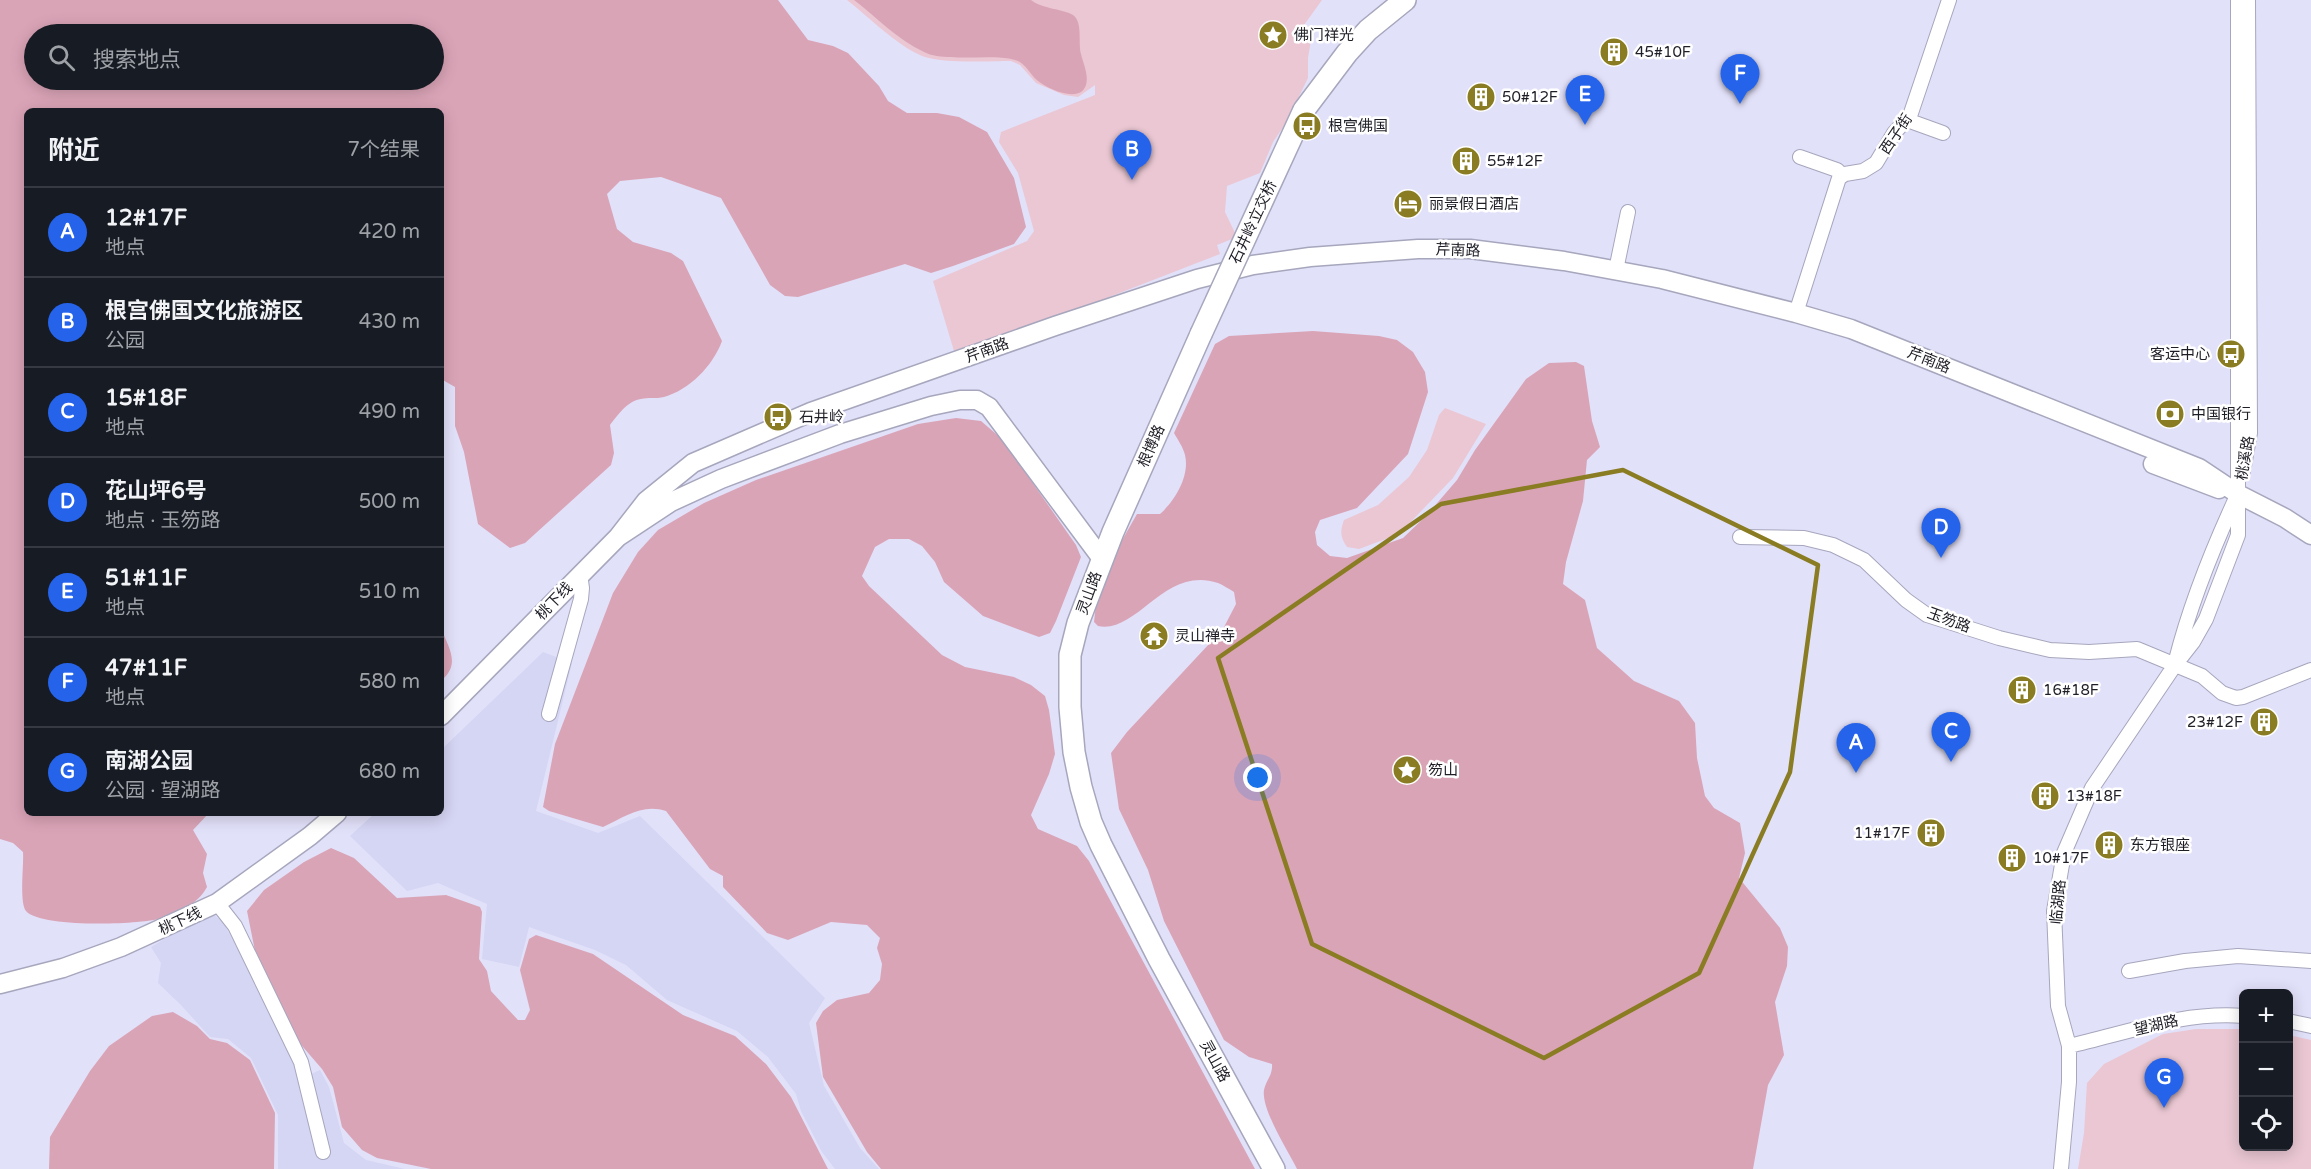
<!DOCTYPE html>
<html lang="zh">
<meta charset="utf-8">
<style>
body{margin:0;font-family:"Varela Round","Noto Sans SC",sans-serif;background:#242831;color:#f1f3f6}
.controls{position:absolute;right:18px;bottom:18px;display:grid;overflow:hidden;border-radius:9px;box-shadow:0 3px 15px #0003}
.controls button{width:54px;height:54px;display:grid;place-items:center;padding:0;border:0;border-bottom:2px solid #363941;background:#171b24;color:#f1f3f6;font:30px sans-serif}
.you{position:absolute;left:1258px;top:778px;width:21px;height:21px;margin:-15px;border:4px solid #fff;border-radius:50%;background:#1a73e8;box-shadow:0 0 0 9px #1a73e833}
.badge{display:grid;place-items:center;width:39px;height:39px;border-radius:50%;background:#2563eb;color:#fff;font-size:20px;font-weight:700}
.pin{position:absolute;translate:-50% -50px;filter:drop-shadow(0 2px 3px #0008)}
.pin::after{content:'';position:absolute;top:32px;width:21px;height:18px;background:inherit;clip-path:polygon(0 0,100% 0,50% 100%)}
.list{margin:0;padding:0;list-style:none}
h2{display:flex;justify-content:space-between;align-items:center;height:78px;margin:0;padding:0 24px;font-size:26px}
h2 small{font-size:20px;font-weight:400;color:#9ea1a6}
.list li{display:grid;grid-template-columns:39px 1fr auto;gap:18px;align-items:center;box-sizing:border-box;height:90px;padding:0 24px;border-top:2px solid #363941}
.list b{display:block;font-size:22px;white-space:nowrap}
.list p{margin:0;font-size:20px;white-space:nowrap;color:#9ea1a6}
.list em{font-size:20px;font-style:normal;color:#9ea1a6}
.icon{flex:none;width:33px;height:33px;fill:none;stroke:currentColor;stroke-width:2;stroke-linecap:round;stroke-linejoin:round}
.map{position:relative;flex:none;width:2311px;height:1169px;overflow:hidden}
.search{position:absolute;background:#171b24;box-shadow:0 3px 15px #0003;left:24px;top:24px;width:420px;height:66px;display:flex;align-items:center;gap:15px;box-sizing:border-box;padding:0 21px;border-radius:33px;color:#9ea1a6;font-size:22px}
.panel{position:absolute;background:#171b24;box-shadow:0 3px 15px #0003;left:24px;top:108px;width:420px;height:708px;border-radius:9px}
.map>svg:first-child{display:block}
.built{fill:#d5d5f4}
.green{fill:#eac7d3}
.forest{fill:#daa4b7;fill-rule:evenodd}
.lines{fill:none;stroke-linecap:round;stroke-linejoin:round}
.minor-casing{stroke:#a6a6bd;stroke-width:16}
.major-casing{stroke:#a6a6bd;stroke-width:21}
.highway-casing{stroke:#a6a6bd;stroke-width:24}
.minor{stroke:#fff;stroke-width:14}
.major{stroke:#fff;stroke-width:18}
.highway{stroke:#fff;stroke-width:21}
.highway-bridge-casing{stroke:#a6a6bd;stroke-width:24;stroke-linecap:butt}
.highway-bridge{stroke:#fff;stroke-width:21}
.marked{fill:none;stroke:#8a7c22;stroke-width:4.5;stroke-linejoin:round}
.labels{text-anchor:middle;stroke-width:5;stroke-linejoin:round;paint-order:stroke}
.poi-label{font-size:15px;fill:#1e1e26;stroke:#fff;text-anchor:start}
.street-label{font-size:15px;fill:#1e1e26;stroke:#fff}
</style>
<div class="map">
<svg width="2311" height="1169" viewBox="0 0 2311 1169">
<rect width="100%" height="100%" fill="#e2e1fa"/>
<path class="built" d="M543 652 572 663 536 811 598 833 640 816 825 998 809 1023 824 1086 860 1148 879 1169H835L822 1152 801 1111 796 1094 768 1057 737 1031 667 1000 626 965 595 950 529 927 519 967 482 959 487 904 438 883 407 891 350 836 375 813H441V750Z
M210 912 223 922 307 1076 320 1070 329 1087 344 1143 366 1160 405 1169H278V1115L251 1058 228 1039 210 1037 181 1005 158 983 161 963 151 947Z"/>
<path class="green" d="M847 0H1322L1304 25 1311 40 1308 58V78L1286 123 1273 142 1260 173 1227 186 1225 212 1237 237 1217 245 1220 254 1063 315 954 351 933 281 1027 241 1034 231 1018 173 999 142 1001 132 1095 95V85L1078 97 1064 95 1036 83 1020 65 1011 61C988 61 943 64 922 56 895 44 870 18 847 0Z
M1445 408 1486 424 1453 478 1399 534 1359 549 1347 547C1340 537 1340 531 1344 520L1378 505 1409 477 1427 450 1439 415Z
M2196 1029H2243L2244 1146H2288L2289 1035 2311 1040V1169H2078L2084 1133 2087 1083 2104 1064 2163 1034Z"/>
<path class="forest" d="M0 0H778L808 40 833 46 848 53 879 86 888 101 907 113H937L959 117 987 132 1014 178 1026 227 1014 244 953 266 931 273 905 264 798 297 785 296 770 285 721 198 661 177 620 181 607 194 617 229 633 242 671 253 683 261 722 341C713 366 689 390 664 397 656 399 648 397 641 399 627 401 618 415 610 425L614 453 611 465 525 543 510 548 478 524 464 452 455 426V387L441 379V111H27V813H209L193 830 207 854 203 873 207 887C198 904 179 912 162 918 141 925 40 928 26 911 19 902 24 865 23 852L13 843 0 839ZM34 34H434V80H34Z
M854 0H1031C1042 9 1064 9 1073 15 1083 22 1078 42 1081 54 1083 63 1089 75 1086 85 1080 104 1048 89 1038 81 1029 74 1026 63 1015 60 997 55 970 59 951 57 942 57 931 56 924 52 898 40 876 17 854 0Z
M1313 331 1379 336 1397 340 1413 352 1425 372 1428 392 1408 454 1357 508 1320 520 1315 532 1317 545 1330 556 1347 558 1403 538 1426 516 1457 480 1475 450 1526 379 1549 363 1576 362 1584 366 1592 421 1600 447 1587 460 1583 501 1566 562 1563 584 1585 600 1597 648 1634 681 1679 701 1695 723 1697 758 1705 796 1714 808 1740 823 1745 853 1739 878 1780 928 1788 947 1787 966 1775 1002 1784 1055 1768 1085 1753 1169H1297C1288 1151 1261 1109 1264 1090 1266 1080 1273 1075 1272 1064L1249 1057 1224 1040 1164 921 1148 870 1119 809 1111 753 1127 732 1223 629 1236 604 1234 592C1229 589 1223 585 1218 583 1164 565 1138 634 1098 626L1094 622 1096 604 1121 542 1137 514H1160C1175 501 1190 476 1185 455 1183 447 1178 440 1174 433L1215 344 1229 336Z
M956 418 981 421 1002 439 1076 545 1081 557 1056 621 1050 633 1039 637 983 616 944 582 935 562 922 546 909 539H889L875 547 862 576 869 586 942 655 965 667 1014 677 1031 685 1045 696 1049 710 1055 754 1049 774 1031 815 1038 829 1077 846 1089 861 1255 1169H881L867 1152 823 1077 816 1023 823 1011 837 1000 869 993 880 980 882 964 877 948 880 938 867 925 831 922 788 940 767 933 723 887V876L710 869 666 811C643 803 624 817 603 827L549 811 543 807 555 744 613 593 638 552 658 530 704 503 756 480 918 424Z
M441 628C449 649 461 664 441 681Z
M331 848 354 858 397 898 446 895 480 907 482 912 479 959 487 971 491 991 518 1020H525L530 1010 520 970 529 939 536 935 593 954 683 1015 735 1036 766 1064 791 1097 828 1169H431L377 1158 362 1150 342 1127 333 1087 322 1069 290 1032 257 961 247 911 264 890 304 862Z
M173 1012 197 1026 210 1039 227 1043 250 1060 275 1113 274 1169H49L50 1137 90 1071 109 1046 152 1016Z"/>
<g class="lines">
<g class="minor-casing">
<path id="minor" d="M1907 120 1943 133
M1800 157 1837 170 1842 175
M1616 270 1628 212
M1796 313 1839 178 1845 174 1863 171 1876 163 1894 133 1910 116 1949 0
M2243 471 2250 433 2248 0
M1740 537 1804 538 1833 545 1864 560 1906 600 1927 615 1999 638 2050 650 2089 652 2137 649 2202 676 2222 693 2236 698 2243 697 2311 670
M2176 660C2190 605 2212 550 2236 498
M549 714 581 599 582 588 580 574
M217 903 235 926 301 1062 323 1152
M2129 971 2185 961 2238 956 2311 961
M2288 1021 2311 1026
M2069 1046C2127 1033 2183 1011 2244 1016
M2061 1169 2069 1082V1046L2058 1006 2054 911 2064 853 2092 788 2175 665 2193 642 2206 619 2238 535V0"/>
</g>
<g class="major-casing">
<path id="major" d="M2153 464 2219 489
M618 537 646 501 693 463 811 412 1055 326 1197 279 1253 265 1310 257 1418 249H1470L1564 261 1662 279 1796 313 1851 329 2199 468 2238 494 2285 518 2311 535
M441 716 618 537 671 502 721 479 840 434 931 406 960 400H977L989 407 1102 559
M0 984 63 968 121 947 217 903 310 836 337 813"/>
</g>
<g class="highway-casing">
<path id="highway" d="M1304 110 1347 53 1368 30 1405 0
M1201 334 1113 532 1078 623 1070 655V707L1074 752 1081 787 1091 822 1101 845 1159 959 1274 1169"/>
</g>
<use href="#minor" class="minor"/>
<use href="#major" class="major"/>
<use href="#highway" class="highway"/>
<g class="highway-bridge-casing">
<path id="highway-bridge" d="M1201 334 1304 110"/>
</g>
<use href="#highway-bridge" class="highway-bridge"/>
</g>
<path class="marked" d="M1623 470 1818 565 1790 772 1699 973 1544 1058 1312 944 1218 658 1441 504Z"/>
<defs>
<g id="sight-disc" transform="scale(1.5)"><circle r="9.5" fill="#8a7c22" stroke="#fff"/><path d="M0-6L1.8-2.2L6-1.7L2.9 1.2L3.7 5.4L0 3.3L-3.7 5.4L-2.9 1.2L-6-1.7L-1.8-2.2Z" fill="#fff"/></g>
<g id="building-disc" transform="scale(1.5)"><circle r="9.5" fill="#8a7c22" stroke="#fff"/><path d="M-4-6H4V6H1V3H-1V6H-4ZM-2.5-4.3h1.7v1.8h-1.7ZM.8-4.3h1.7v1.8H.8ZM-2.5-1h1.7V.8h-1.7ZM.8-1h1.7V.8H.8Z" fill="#fff"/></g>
<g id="bus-disc" transform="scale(1.5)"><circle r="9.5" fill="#8a7c22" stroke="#fff"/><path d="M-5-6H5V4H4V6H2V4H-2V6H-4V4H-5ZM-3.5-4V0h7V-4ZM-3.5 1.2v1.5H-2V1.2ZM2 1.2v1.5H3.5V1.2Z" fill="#fff"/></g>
<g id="hotel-disc" transform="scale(1.5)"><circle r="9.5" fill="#8a7c22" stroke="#fff"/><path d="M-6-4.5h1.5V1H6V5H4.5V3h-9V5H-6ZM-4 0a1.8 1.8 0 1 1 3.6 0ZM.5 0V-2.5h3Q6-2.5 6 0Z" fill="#fff"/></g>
<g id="bank-disc" transform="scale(1.5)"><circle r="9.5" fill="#8a7c22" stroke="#fff"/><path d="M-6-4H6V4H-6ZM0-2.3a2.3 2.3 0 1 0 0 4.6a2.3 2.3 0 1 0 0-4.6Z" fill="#fff"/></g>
<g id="temple-disc" transform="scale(1.5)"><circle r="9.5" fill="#8a7c22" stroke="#fff"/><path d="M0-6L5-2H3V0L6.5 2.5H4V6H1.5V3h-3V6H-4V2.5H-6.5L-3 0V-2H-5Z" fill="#fff"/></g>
</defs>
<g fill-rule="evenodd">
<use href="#sight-disc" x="1273" y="35"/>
<use href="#building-disc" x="1614" y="52"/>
<use href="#building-disc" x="1481" y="97"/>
<use href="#bus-disc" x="1307" y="126"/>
<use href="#building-disc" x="1466" y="161"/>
<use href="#hotel-disc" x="1408" y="204"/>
<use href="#bus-disc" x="2231" y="354"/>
<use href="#bank-disc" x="2170" y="414"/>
<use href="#bus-disc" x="778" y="417"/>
<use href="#temple-disc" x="1154" y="636"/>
<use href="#building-disc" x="2022" y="690"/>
<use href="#building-disc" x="2264" y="722"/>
<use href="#sight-disc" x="1407" y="770"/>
<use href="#building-disc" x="2045" y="796"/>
<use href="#building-disc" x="1931" y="833"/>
<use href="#building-disc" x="2109" y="845"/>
<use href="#building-disc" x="2012" y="858"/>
</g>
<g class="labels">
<g class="poi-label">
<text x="1294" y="40">佛门祥光</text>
<text x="1635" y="57">45#10F</text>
<text x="1502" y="102">50#12F</text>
<text x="1328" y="131">根宫佛国</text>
<text x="1487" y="166">55#12F</text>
<text x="1429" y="209">丽景假日酒店</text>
<text x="2210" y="359" text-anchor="end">客运中心</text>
<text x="2191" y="419">中国银行</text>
<text x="799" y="422">石井岭</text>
<text x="1175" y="641">灵山禅寺</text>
<text x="2043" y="695">16#18F</text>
<text x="2243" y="727" text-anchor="end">23#12F</text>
<text x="1428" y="775">笏山</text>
<text x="2066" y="801">13#18F</text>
<text x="1910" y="838" text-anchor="end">11#17F</text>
<text x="2130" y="850">东方银座</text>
<text x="2033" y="863">10#17F</text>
</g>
<g class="street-label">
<text transform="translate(1896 134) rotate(-56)" y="5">西子街</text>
<text transform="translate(1253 222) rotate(-65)" y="5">石井岭立交桥</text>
<text transform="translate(1458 250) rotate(2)" y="5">芹南路</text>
<text transform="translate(987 350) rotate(-20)" y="5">芹南路</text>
<text transform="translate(1929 360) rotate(22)" y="5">芹南路</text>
<text transform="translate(1151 446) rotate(-66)" y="5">根博路</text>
<text transform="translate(2245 458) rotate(-80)" y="5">桃溪路</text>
<text transform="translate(1089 593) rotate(-70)" y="5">灵山路</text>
<text transform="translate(554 601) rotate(-46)" y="5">桃下线</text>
<text transform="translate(1949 620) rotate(20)" y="5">玉笏路</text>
<text transform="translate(2058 902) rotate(-85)" y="5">临湖路</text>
<text transform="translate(180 921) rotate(-25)" y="5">桃下线</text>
<text transform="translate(2156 1025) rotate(-13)" y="5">望湖路</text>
<text transform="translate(1215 1061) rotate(61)" y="5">灵山路</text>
</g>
</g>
</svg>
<div class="controls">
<button>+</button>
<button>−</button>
<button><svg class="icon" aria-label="locate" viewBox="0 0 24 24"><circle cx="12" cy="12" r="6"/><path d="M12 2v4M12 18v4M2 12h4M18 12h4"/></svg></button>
</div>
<div class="you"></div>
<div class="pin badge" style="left:1856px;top:773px">A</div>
<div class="pin badge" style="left:1132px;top:180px">B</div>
<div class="pin badge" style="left:1951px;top:762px">C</div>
<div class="pin badge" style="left:1941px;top:558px">D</div>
<div class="pin badge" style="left:1585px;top:125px">E</div>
<div class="pin badge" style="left:1740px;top:104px">F</div>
<div class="pin badge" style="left:2164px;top:1108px">G</div>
<div class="search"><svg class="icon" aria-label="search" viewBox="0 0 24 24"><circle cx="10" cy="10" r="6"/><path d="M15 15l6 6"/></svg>搜索地点</div>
<section class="panel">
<h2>附近<small>7个结果</small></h2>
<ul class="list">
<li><span class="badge">A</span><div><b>12#17F</b><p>地点</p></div><em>420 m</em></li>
<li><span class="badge">B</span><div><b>根宫佛国文化旅游区</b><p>公园</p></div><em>430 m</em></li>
<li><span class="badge">C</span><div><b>15#18F</b><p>地点</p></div><em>490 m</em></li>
<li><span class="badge">D</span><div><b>花山坪6号</b><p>地点 · 玉笏路</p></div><em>500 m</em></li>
<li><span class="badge">E</span><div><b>51#11F</b><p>地点</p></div><em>510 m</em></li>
<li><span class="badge">F</span><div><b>47#11F</b><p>地点</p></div><em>580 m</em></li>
<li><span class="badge">G</span><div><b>南湖公园</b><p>公园 · 望湖路</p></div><em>680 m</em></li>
</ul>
</section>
</div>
